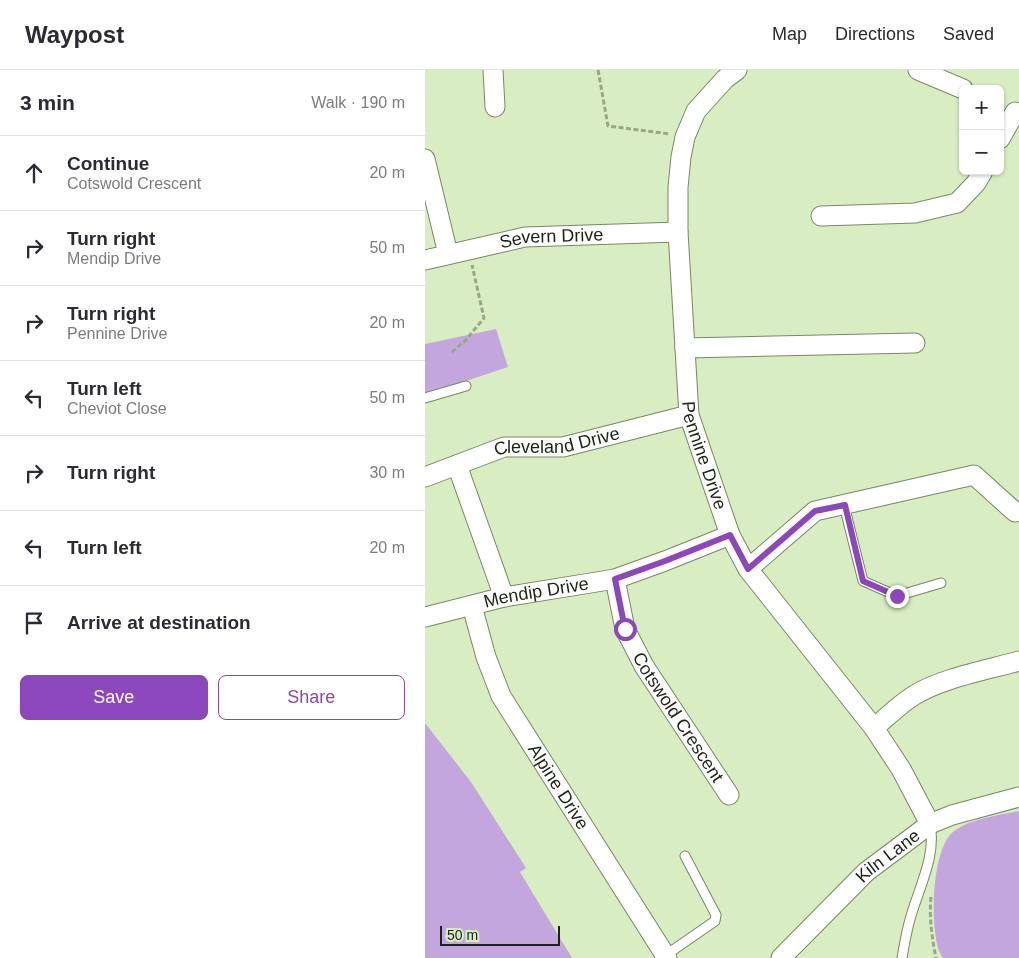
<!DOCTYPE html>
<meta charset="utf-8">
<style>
body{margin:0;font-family:Helvetica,sans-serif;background:#f2f2f3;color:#2b2b33}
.controls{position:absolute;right:15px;top:15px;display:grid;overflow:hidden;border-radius:8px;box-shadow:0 1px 4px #0004}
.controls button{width:45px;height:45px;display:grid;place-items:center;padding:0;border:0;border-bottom:1px solid #e1e1e2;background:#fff;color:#2b2b33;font:25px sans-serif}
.scale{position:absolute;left:15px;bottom:12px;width:120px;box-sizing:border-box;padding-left:5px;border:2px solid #1d2415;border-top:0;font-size:14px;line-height:18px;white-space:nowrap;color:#1d2415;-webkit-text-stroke:4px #d9edc3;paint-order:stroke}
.stop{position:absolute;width:15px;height:15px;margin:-11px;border:4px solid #8b47bb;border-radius:50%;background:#fff}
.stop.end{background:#8b47bb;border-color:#fff;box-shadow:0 1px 5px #0008}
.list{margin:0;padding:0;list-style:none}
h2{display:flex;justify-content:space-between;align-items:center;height:65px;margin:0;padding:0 20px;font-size:21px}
h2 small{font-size:16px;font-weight:400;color:#7c7c81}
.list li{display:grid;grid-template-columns:32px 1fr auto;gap:15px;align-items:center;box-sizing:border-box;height:75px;padding:0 20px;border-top:1px solid #e1e1e2}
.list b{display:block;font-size:19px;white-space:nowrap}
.list p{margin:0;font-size:16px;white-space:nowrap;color:#7c7c81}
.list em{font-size:16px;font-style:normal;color:#7c7c81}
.actions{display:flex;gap:10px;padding:15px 20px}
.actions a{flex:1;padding:11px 0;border:1px solid #8b47bb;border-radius:8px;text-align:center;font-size:18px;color:#8b47bb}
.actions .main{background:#8b47bb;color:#fff}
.icon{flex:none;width:28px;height:28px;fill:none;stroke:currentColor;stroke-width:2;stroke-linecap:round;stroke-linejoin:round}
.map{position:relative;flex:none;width:594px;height:888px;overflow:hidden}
header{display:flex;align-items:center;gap:30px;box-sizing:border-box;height:70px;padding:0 25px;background:#fff;border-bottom:1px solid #e1e1e2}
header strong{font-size:24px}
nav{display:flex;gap:28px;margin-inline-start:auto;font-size:18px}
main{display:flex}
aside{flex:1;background:#fff}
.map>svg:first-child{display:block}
.green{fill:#c4a6df}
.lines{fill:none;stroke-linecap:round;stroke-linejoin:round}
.service-casing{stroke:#788963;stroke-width:11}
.minor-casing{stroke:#788963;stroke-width:21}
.path{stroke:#97a786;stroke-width:3;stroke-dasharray:5 2.5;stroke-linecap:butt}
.service{stroke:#fff;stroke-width:9}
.minor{stroke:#fff;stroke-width:19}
.route{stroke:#8b47bb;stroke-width:6}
.labels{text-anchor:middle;stroke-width:4;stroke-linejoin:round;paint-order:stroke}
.street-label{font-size:18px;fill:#1d2415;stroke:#d9edc3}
</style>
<header>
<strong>Waypost</strong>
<nav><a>Map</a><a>Directions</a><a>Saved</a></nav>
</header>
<main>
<aside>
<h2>3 min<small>Walk · 190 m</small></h2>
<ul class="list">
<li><svg class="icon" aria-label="ahead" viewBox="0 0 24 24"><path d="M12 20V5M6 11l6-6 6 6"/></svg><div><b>Continue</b><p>Cotswold Crescent</p></div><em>20 m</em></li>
<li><svg class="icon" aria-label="right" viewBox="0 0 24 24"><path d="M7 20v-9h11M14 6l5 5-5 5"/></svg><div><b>Turn right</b><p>Mendip Drive</p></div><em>50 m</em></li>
<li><svg class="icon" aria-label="right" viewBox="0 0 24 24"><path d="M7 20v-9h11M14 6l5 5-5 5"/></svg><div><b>Turn right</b><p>Pennine Drive</p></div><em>20 m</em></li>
<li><svg class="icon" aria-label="left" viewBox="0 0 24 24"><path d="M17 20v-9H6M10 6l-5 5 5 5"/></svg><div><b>Turn left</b><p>Cheviot Close</p></div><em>50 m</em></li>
<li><svg class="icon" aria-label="right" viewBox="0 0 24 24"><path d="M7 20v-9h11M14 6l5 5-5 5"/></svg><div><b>Turn right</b></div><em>30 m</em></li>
<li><svg class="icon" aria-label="left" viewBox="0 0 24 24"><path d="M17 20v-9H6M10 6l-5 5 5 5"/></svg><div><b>Turn left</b></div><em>20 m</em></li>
<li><svg class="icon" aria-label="arrive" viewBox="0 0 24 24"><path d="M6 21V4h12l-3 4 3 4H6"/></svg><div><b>Arrive at destination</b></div></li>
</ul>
<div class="actions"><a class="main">Save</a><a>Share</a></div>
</aside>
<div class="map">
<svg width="594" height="888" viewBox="0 0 594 888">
<rect width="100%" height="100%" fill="#d9edc3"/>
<path class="green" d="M71 259 83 297 11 321 0 323V274Z
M0 653 46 712 101 798 95 802 147 888H0Z
M594 741V888H518C515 884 513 879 512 874 506 848 507 780 528 762 543 749 575 745 594 741Z"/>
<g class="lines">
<g class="service-casing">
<path id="service" d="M0 328 41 316
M419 435 438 511 472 526 516 513
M241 885 290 851 291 845 260 786
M477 888C479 876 481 865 484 853 492 821 512 787 505 754"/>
</g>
<g class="minor-casing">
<g id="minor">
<path d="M68 0 70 37"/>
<path id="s1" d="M312 0 300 9 271 41 260 67 256 87 253 117V162L264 345 305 465 323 499 449 658 476 699 505 754"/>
<path d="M493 0 538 19"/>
<path d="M575 69 590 42"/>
<path d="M0 89 23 184"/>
<path d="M396 146 490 143 532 133 551 113 558 101"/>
<path id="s2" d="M0 190 100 167 253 162"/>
<path d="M260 278 490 273"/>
<path d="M32 395 79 527"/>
<path id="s3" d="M0 407 79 377H138L264 345"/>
<path d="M323 499 390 441 549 405 590 442"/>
<path id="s4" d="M190 509 200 559 219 596 304 725"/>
<path id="s5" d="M47 536 61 587 76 626 242 888"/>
<path id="s6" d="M0 547 79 527 190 509 240 491 305 465"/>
<path d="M449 658C462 647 474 635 488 626 516 608 562 600 594 591"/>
<path id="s7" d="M356 888 441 802 505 754 527 745 594 727"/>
</g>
</g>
<path class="path" d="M173 0 183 56 245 64
M27 282 40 271 59 248 47 195
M506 827C504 848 507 868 511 888"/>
<use href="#service" class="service"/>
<use href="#minor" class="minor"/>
</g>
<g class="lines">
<path class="route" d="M200 559 190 509 240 491 305 465 323 499 390 441 420 435 438 511 472 526"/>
</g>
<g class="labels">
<g class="street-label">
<text dy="6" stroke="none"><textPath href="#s2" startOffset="129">Severn Drive</textPath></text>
<text dy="6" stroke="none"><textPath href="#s3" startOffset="138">Cleveland Drive</textPath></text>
<text dy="6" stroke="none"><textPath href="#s1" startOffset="408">Pennine Drive</textPath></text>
<text dy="6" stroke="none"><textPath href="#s6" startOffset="114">Mendip Drive</textPath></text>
<text dy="6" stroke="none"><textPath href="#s4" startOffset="154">Cotswold Crescent</textPath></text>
<text dy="6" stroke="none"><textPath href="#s5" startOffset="202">Alpine Drive</textPath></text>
<text dy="6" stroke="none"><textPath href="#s7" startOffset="148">Kiln Lane</textPath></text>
</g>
</g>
</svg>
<div class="controls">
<button>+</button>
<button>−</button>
</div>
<div class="scale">50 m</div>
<div class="stop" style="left:200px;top:559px"></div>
<div class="stop end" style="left:472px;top:526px"></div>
</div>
</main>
